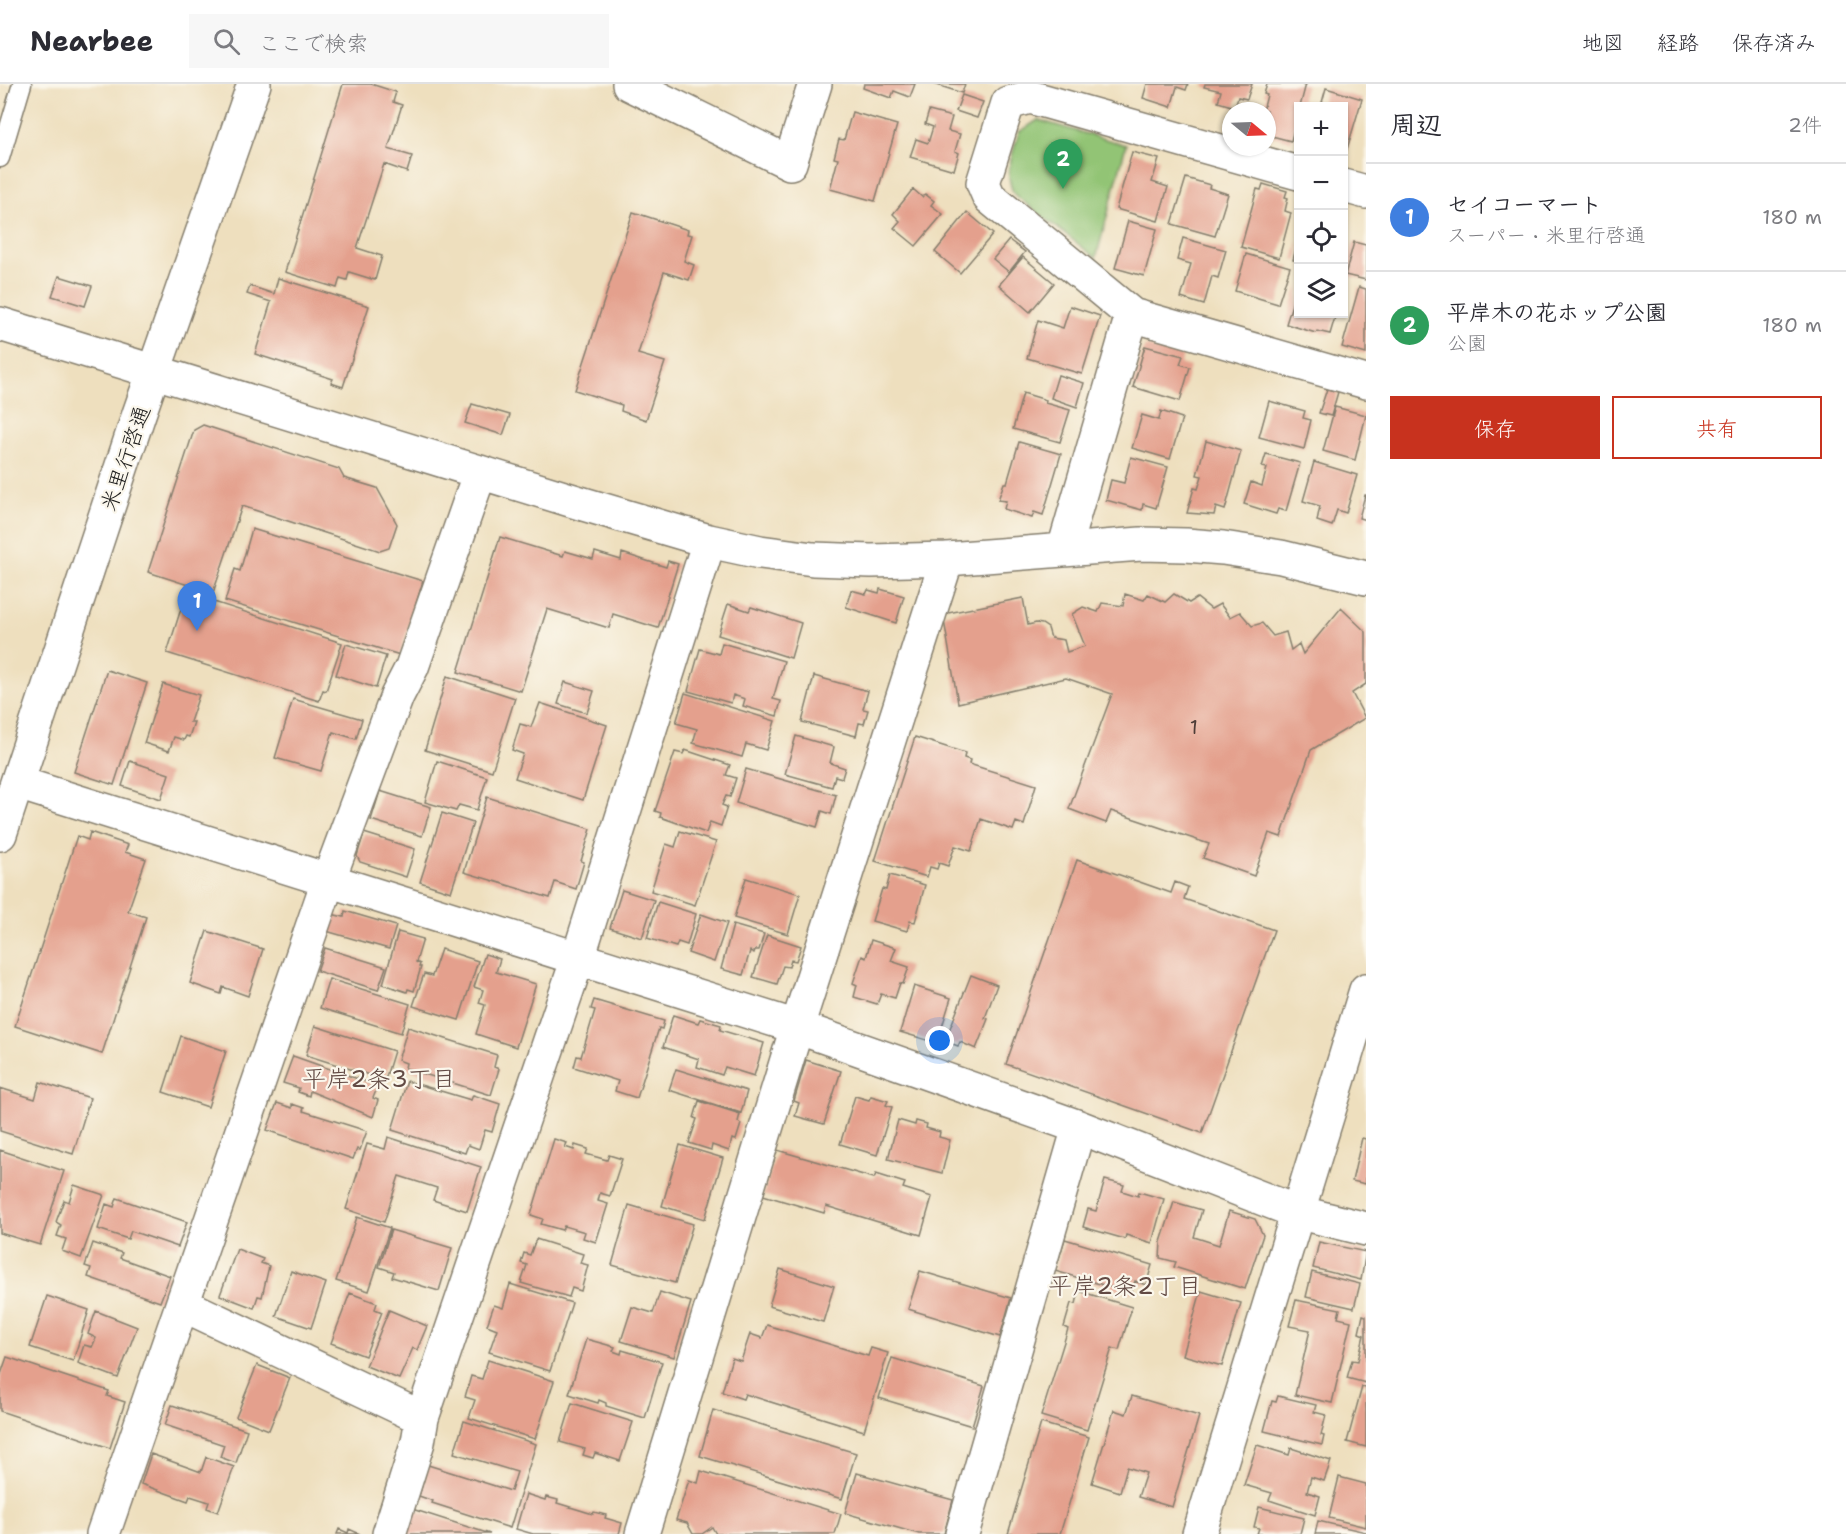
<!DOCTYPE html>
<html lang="ja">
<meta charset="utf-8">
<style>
body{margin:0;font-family:"Shantell Sans","Klee One",sans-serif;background:#f7f7f7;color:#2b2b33}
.controls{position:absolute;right:18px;top:18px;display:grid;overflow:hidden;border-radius:0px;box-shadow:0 2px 4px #0004}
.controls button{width:54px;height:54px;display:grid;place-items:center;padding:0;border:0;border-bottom:2px solid #e1e1e2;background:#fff;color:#2b2b33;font:30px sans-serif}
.compass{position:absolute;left:1222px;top:18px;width:54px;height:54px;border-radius:50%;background:#fff;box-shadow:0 2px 4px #0004;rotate:109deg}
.you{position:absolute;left:940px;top:957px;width:21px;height:21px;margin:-15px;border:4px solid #fff;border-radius:50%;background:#1a73e8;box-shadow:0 0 0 9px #1a73e833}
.badge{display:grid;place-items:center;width:39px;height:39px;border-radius:50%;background:#c8321e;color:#fff;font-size:20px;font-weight:700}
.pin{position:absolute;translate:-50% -50px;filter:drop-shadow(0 2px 3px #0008)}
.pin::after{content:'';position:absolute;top:32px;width:21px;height:18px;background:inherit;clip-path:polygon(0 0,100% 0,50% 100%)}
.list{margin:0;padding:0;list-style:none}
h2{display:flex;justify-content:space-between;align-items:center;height:78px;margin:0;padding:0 24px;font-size:26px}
h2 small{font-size:20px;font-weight:400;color:#7c7c81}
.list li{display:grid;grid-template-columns:39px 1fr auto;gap:18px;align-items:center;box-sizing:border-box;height:108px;padding:0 24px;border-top:2px solid #e1e1e2}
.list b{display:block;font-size:22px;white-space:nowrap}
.list p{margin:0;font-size:20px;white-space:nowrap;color:#7c7c81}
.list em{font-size:20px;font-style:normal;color:#7c7c81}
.actions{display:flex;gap:12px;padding:18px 24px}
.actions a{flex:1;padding:14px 0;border:2px solid #c8321e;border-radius:0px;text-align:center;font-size:21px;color:#c8321e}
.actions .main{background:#c8321e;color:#fff}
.icon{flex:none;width:33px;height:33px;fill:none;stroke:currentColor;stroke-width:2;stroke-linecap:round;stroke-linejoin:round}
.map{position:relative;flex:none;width:1366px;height:1450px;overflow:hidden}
header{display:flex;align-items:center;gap:36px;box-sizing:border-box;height:84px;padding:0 30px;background:#fff;border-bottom:2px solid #e1e1e2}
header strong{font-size:28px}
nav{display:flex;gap:33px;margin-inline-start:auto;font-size:21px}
.search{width:420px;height:54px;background:#f7f7f7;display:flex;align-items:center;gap:15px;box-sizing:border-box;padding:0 21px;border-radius:0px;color:#7c7c81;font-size:22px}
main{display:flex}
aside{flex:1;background:#fff}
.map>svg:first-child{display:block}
.green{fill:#92c474;stroke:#577048;stroke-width:1.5}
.building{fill:#e4a08d}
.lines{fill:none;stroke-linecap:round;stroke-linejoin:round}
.lane-casing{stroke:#857e6d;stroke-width:21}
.street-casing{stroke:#857e6d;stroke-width:36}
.secondary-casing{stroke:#857e6d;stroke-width:36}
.lane{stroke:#fff;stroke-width:18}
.street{stroke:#fff;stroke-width:33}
.secondary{stroke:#fff;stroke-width:33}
.labels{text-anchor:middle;stroke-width:4.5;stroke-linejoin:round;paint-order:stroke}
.number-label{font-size:20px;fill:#4e3d38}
.street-label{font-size:22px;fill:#1c1c1c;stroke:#fbf7ec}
.neighbourhood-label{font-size:24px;fill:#624a44;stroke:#fbf7ec}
</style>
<header>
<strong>Nearbee</strong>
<div class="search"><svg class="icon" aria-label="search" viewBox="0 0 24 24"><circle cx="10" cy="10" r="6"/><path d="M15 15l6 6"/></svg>ここで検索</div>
<nav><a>地図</a><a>経路</a><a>保存済み</a></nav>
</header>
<main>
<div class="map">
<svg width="1366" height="1450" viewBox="0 0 1366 1450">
<rect width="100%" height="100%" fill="#fbf7ec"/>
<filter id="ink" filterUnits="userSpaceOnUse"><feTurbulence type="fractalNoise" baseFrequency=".0167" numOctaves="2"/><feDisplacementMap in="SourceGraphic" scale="12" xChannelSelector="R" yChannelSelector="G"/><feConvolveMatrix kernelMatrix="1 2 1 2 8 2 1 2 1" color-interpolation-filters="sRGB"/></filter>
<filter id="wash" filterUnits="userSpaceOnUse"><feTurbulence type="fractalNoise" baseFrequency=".008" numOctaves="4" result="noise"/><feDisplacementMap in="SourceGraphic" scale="24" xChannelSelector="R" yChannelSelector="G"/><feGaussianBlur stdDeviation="1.35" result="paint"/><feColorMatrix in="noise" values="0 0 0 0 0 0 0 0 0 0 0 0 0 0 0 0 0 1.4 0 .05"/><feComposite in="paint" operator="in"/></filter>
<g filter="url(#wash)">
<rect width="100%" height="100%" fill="#eedfbe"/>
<path class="green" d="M1038 36 1126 61 1096 174 1014 110C1003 88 1013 71 1019 48Z"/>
<g id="blocks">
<path class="building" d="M343 0H371L396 8 393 18 402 21 388 65 412 72 407 88 384 80 357 164 382 172 375 196 349 188 347 196 340 194 337 204 285 188Z
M864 0H915L910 13 894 7 891 14 863 4Z
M934 0H965L962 9Z
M1147 0H1188L1186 6 1177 3 1171 23 1143 14Z
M1205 0H1252L1247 15 1238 13 1235 23 1218 18 1221 7 1204 3Z
M1267 0H1306L1291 57 1268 51 1271 39 1267 38V27H1263L1267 11 1264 10Z
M1326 4 1362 15 1344 75V22H1321Z
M962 11 983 18 977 34 956 27Z
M929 27 952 33 948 47 960 50 955 67 959 69 954 86 910 73 916 55 928 59 933 43 925 40Z
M852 28 897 41 875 117 830 105 838 75 834 74 839 55 844 56Z
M1132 68 1159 75 1152 98 1168 103 1158 137 1116 125Z
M1186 94 1210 101 1209 104 1228 110 1215 152 1172 140Z
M1263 100 1287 107 1285 113 1288 114 1285 127 1291 129 1279 174 1241 163 1257 105 1261 106Z
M913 105 922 113 925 110 934 117 931 121 943 130 916 162 894 144 900 137 893 130Z
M633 128 688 146 687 150 692 151 684 177 694 181 689 196 664 188 638 270 665 278 646 336 621 327 622 321 575 306Z
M967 128 993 150 960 189 935 168Z
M1128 137 1157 145 1144 192 1115 184Z
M1183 154 1226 166 1218 194 1212 192 1204 221 1181 214 1191 180 1177 176Z
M1009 156 1025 168 1009 188 993 175Z
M1298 157V177L1293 176Z
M1354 158 1366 161V196L1345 191Z
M1246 170 1290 183 1278 220 1235 207Z
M1023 173 1054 199 1030 228 999 201Z
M59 192 92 202 85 222 52 212Z
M278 194 369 222 343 303 331 299 333 295 255 270 271 218 247 210 250 202 274 210Z
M1298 201V230H1336L1330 250 1317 247 1316 249 1286 240Z
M1359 203 1366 205V270L1342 263Z
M1070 222 1100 232 1082 290 1027 274 1038 236 1063 244Z
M1145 262 1183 272 1180 280 1190 283 1180 317 1133 303Z
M1058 291 1084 299 1077 323 1051 314Z
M1327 305 1338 308 1331 332 1319 329Z
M1023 309 1046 316 1045 319 1070 326 1060 358 1013 345Z
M1269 317 1305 327 1303 334 1311 336 1304 365 1259 353Z
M472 320 510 331 503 351 465 339Z
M1335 323 1366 331 1355 376 1323 367Z
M1161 327 1182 334 1170 375 1132 364 1142 331 1159 336Z
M203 341 339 385 344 394 377 404 397 440 389 464 380 467 242 422 213 509 148 488 194 346Z
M1206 357 1241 367 1225 426 1216 423 1214 431 1187 429 1194 404 1198 405 1202 392 1197 391Z
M1019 358 1061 370 1043 431 1034 428 1032 434 1004 425 1006 417 998 416 1004 399H1007Z
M1266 370 1300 379 1286 427 1278 425 1276 430 1244 420 1251 398 1262 402 1267 384 1262 383Z
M1131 373 1168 383 1156 424 1143 420 1142 426 1106 416 1111 396 1124 399Z
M1314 378 1357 391 1346 429 1337 426 1332 442 1317 437 1320 422 1303 417Z
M1365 411H1366V436L1359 434Z
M252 445 423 497 400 571 225 517 235 485 240 487Z
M500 453 563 472 565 467 593 475 595 468 621 476 622 469 666 483 668 477 678 480 658 544 613 530 609 544 547 525 521 607 458 588Z
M880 505 904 512 896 539 846 523 851 506 866 510 868 506 879 509Z
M186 509 342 559 326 607 323 606 319 617 167 569Z
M1125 510 1144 516 1148 510 1165 518 1174 510 1189 519 1197 514 1211 525 1220 520 1230 533 1240 528 1252 542 1262 539 1273 552 1286 548 1291 566 1299 560 1303 570 1341 524 1366 548V600L1352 609 1365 634 1311 666 1281 753 1269 749 1254 792 1203 774 1209 760 1111 727 1106 739 1069 725 1112 610 1066 594 958 619 943 530 1023 514 1028 541 1036 539 1042 540 1048 544 1051 554 1064 556 1067 568 1085 562 1072 530 1083 523 1098 528 1102 519 1123 522Z
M728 520 749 527 751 523 801 539 791 574 718 551Z
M722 559 784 577 773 615 781 617 777 632 743 622 745 615 733 611 731 619 688 607 700 565 719 570Z
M346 560 386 572 376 604 336 591Z
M107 586 147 599 114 701 74 688Z
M447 592 515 614 492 687 425 666Z
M814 592 868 607 863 625 868 626 864 640 859 639 856 652 802 638Z
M565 598 594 607 587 629 558 620Z
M163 600 199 611 190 638H194L189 653 186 652 184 656 174 653 169 667 144 659Z
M685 609 775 637 766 666 746 660 742 673 693 659 697 645 676 639Z
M293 615 362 635 356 655 333 648 321 687 275 674Z
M540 619 607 641 583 716 515 694 523 670 512 666 520 640 531 643Z
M796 652 834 663 830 679 845 684 842 694 835 692 832 703 785 690Z
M915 653 965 669 964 674 970 676 969 680 1036 701 1024 741 1016 738 1013 746 981 735 971 767 955 762 948 782 939 779 937 785 930 783 927 793 875 777Z
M685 666 730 681 726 691 736 694 730 713 726 712 722 721 727 723 721 742 710 738 706 749 660 733 661 729 655 727 675 668 683 670Z
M130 677 169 690 161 715 122 702Z
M437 677 487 693 477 726 459 721 456 727 425 718Z
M746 685 836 711 831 730 822 727 817 743 736 719Z
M380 707 431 723 422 752 371 736Z
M487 713 591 745 581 777 584 778 576 805 555 798 550 814 464 788Z
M442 729 473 739 451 808 420 798Z
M680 747 716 758 695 821 651 807 666 760 675 763Z
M90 748 128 761 125 768 146 775 128 827 146 833 102 970 15 942 77 752 88 756Z
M364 749 415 765 406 793 360 778 357 772Z
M1077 776 1171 809 1175 798 1188 803 1184 815 1274 846 1202 1049 1006 980Z
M890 791 925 801 915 838 910 837 907 847 872 837 882 805 886 806Z
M746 794 800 810 788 850 734 834Z
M622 806 654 816 642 854 610 844Z
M658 818 696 830 687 861 678 858 676 863 647 854Z
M345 827 396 842 389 865 326 847 331 830 344 833Z
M701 830 727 839 714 878 688 869Z
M733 841 764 850 759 866H755L754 869 750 867 743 891 721 885Z
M207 847 263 865 248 912 223 903 221 910 190 899Z
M398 848 423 855 416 878 420 880 419 883H421L414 907 408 905 407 908 383 900Z
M767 851 801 862 796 877 791 876 789 883 783 882 777 900 753 893Z
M871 856 896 864 891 877 909 883 903 900 900 899 895 914 881 910 877 920 854 913 857 901 853 899 862 872 866 874Z
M325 864 386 883 378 906 317 887Z
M441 865 478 877 459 936 413 922 424 890 432 892Z
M485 870 500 875 496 888 536 900 516 963 476 950 485 921 479 919 483 906 474 903Z
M971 891 997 901 985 934 988 935 976 965 960 958 958 962 945 957Z
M329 895 410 920 401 949 320 924Z
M914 902 951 914 937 959 900 948Z
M594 916 664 937 662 945 659 944 637 1014 615 1007 618 997 574 983 577 972 581 973 595 926 591 925Z
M673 931 698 939 700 935 721 941 720 946 764 959 754 992 725 983 722 991 697 983 699 975 663 963Z
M315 942 394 967 385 996 306 971Z
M408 943 497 971 494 983 499 985 491 1011 405 984 406 979 398 976Z
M181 952 226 967 208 1023 163 1008Z
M293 972 378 1002 373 1014 378 1016 373 1033 310 1007 309 1012 298 1008 299 1004 283 999Z
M806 976 841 987 824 1040 795 1032 799 1019 794 1017Z
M676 985 747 1007 741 1029 669 1006Z
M407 997 471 1016 473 1011 500 1020 492 1048 485 1046 479 1065 468 1061 465 1069 392 1046Z
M40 998 90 1014 73 1070 0 1047V1004L35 1015Z
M855 1012 869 1016 871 1012 888 1017 886 1021 892 1023 877 1071 840 1060Z
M699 1017 740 1030 738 1038 741 1040 736 1056 732 1055 729 1067 712 1061 711 1066 689 1059 697 1035 694 1034Z
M277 1019 292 1024V1020L304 1024 303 1027 367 1047 360 1066 357 1065 353 1075 267 1046Z
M898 1036 915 1041 916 1037 927 1040 926 1044 940 1048 939 1053 950 1056 942 1089 888 1075Z
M388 1053 481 1083 467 1127 433 1116 437 1104 399 1092 384 1138 346 1125 367 1060 385 1065Z
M1362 1054 1366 1055V1100L1352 1097Z
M554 1055 567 1059 565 1063 574 1066 575 1061 588 1065 586 1070 607 1076 609 1071 622 1075 610 1112 600 1109 598 1117 608 1120 596 1158 583 1154 585 1148 564 1142 562 1146 541 1140 543 1135 531 1131Z
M680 1061 723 1074 705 1135 662 1122Z
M0 1066 64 1087 40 1161 0 1149Z
M777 1066 874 1094 876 1090 905 1099 903 1104 932 1113 921 1151 826 1122 824 1129 763 1111Z
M1105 1096 1124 1101 1122 1107 1138 1112 1139 1108 1164 1115 1152 1159 1126 1151 1125 1155 1083 1143 1088 1125 1096 1127Z
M74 1101 104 1111 81 1174 62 1167 66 1155 57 1152 61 1141 56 1138 64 1116 69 1118Z
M117 1114 187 1138 178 1163 131 1147 128 1155 98 1145 106 1120 114 1123Z
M1174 1118 1202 1126 1194 1153 1219 1161 1229 1127 1255 1135 1263 1151 1245 1205 1174 1183 1176 1178 1160 1174 1161 1158Z
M629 1121 693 1140 675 1199 612 1181Z
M357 1133 390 1144 369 1207 336 1197Z
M391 1146 452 1164 439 1207 392 1193 394 1188 379 1183Z
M536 1155 583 1170 580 1179 588 1181 581 1207 572 1204 569 1213 521 1199 527 1181 521 1179 524 1169 530 1171Z
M1065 1155 1152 1181 1146 1201 1135 1197 1131 1209 1055 1187Z
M1319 1158 1366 1168 1361 1196 1313 1184Z
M93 1159 122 1169 120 1174 170 1192 160 1218 88 1193 91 1184 85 1182Z
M237 1165 263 1175 261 1179 269 1182 262 1213 258 1212 254 1224 220 1211Z
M780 1185 834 1202 823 1238 769 1222Z
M291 1187 326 1199 311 1244 276 1232Z
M920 1187 1011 1214 1000 1253 908 1225Z
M1312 1188 1360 1200 1354 1224 1306 1213Z
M510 1200 572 1219 550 1287 489 1268 497 1245 487 1241 494 1221 503 1224Z
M1079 1207 1132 1223 1119 1266 1112 1264 1087 1346 1041 1332 1068 1245 1064 1243 1071 1219 1076 1220Z
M1201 1207 1241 1219 1222 1282 1183 1271Z
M660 1208 691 1218 674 1273 621 1257 632 1223 653 1229Z
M350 1209 377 1219 375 1225 382 1228 365 1272 331 1259Z
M47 1212 89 1226 73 1277 30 1263Z
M1296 1216 1340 1225 1338 1234 1351 1237 1332 1319 1295 1311 1310 1246 1289 1242Z
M389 1226 427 1242 417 1266 413 1264 399 1295 366 1282Z
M96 1227 137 1243 118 1294 78 1279 84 1261 92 1263 96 1254 88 1250Z
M1363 1231 1366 1232V1299L1347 1294 1352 1276 1358 1277 1364 1251 1359 1249Z
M767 1241 868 1272 871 1264 888 1269 864 1347 745 1310 743 1315 722 1308 732 1274 741 1277 750 1250 762 1254Z
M586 1255 615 1263 613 1267 621 1270 622 1266 662 1278 645 1334 606 1322V1319L599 1316 598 1319 569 1310Z
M7 1273 109 1307 107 1312 125 1318 110 1364 0 1327V1293Z
M892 1274 984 1302 972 1342 879 1314Z
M488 1276 554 1297 535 1355 469 1334 475 1316 465 1313 471 1292 482 1295Z
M257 1281 290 1294 269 1346 236 1333Z
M1362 1303 1366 1304V1363L1347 1358Z
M1132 1312 1199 1332 1172 1423 1138 1413 1146 1389 1127 1383 1120 1408 1092 1399 1114 1326 1126 1330Z
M1278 1312 1316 1321 1314 1328 1326 1331 1321 1351 1324 1352 1322 1361 1264 1347 1272 1317 1276 1318Z
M572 1319 633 1338 620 1377 595 1369 593 1374 583 1371 585 1365 560 1358Z
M172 1321 247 1346 236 1379 220 1373 224 1361 165 1341Z
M713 1326 856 1369 842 1415 700 1372Z
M464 1337 536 1360 510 1444 432 1419 433 1417 419 1412 428 1381 511 1407 517 1388 454 1369Z
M1041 1339 1089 1353 1060 1450H1008Z
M1257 1361 1289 1371 1291 1364 1331 1377 1324 1397 1311 1393 1307 1408 1320 1412 1315 1431 1269 1416 1272 1409 1244 1401Z
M151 1370 201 1388 206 1373 234 1383 218 1428 207 1424 209 1418 190 1412 188 1417 141 1400Z
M701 1387 841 1430 835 1450H716L712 1443 702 1450H693L687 1439 676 1436 689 1396 698 1399Z
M857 1389 953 1416 944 1450H919L845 1429Z
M1339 1393 1366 1400V1443L1329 1434Z
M526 1410 545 1416 546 1413 558 1416 557 1419 593 1430 594 1428 606 1431 605 1434 622 1439 619 1450H533L516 1445Z
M1259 1423 1304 1434 1300 1450H1257L1259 1444 1254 1443Z
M412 1425 490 1450H404Z
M1318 1437 1366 1448V1450H1315Z
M339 1445 348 1449 349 1445 360 1450H337Z"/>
</g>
</g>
<g filter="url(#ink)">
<use href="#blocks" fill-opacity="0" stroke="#857e6d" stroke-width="1.5"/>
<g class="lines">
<g class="lane-casing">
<path id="lane" d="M0 74 22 0"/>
</g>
<g class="street-casing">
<path id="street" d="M629 0 790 79 815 0
M1344 102 1366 108
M1132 231 1366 298
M0 240 580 419 709 457 760 468 813 475 871 477 947 475 1141 460 1186 461 1223 464 1281 473 1366 494
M1064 465 1132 231 989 113 983 99 1008 19 1030 13 1298 89
M18 699 797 943 1079 1043 1297 1128 1366 1145
M184 1221 422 1334
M103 1450 328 797 397 612 412 583 480 388
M389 1450 418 1358 422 1334 578 874 709 457
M642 1450 797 943 947 475
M962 1450 1079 1043
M1199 1450 1366 906"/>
</g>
<g class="secondary-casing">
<path id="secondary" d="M0 750 139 330 254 0"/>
</g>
<use href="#lane" class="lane"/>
<use href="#street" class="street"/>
<use href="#secondary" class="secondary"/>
</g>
</g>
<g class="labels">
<g class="number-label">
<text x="1194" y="650">1</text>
</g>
<g class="street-label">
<text transform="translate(125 374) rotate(-71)" y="8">米里行啓通</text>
</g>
<g class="neighbourhood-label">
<text x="379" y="1003">平岸2条3丁目</text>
<text x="1125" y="1210">平岸2条2丁目</text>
</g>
</g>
</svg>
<div class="controls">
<button>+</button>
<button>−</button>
<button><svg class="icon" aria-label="locate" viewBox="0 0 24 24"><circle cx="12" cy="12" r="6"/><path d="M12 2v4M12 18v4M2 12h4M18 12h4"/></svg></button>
<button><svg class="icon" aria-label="layers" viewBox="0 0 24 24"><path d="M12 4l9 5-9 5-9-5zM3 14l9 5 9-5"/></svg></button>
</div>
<svg class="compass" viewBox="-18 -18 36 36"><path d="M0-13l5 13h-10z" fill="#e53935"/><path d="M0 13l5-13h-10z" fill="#7c7c81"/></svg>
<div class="you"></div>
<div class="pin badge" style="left:197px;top:547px;background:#3f7fe0">1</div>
<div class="pin badge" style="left:1063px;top:105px;background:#2e9e5b">2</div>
</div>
<aside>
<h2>周辺<small>2件</small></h2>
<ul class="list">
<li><span class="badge" style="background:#3f7fe0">1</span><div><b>セイコーマート</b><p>スーパー · 米里行啓通</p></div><em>180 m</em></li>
<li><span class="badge" style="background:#2e9e5b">2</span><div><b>平岸木の花ホップ公園</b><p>公園</p></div><em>180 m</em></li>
</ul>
<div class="actions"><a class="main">保存</a><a>共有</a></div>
</aside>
</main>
